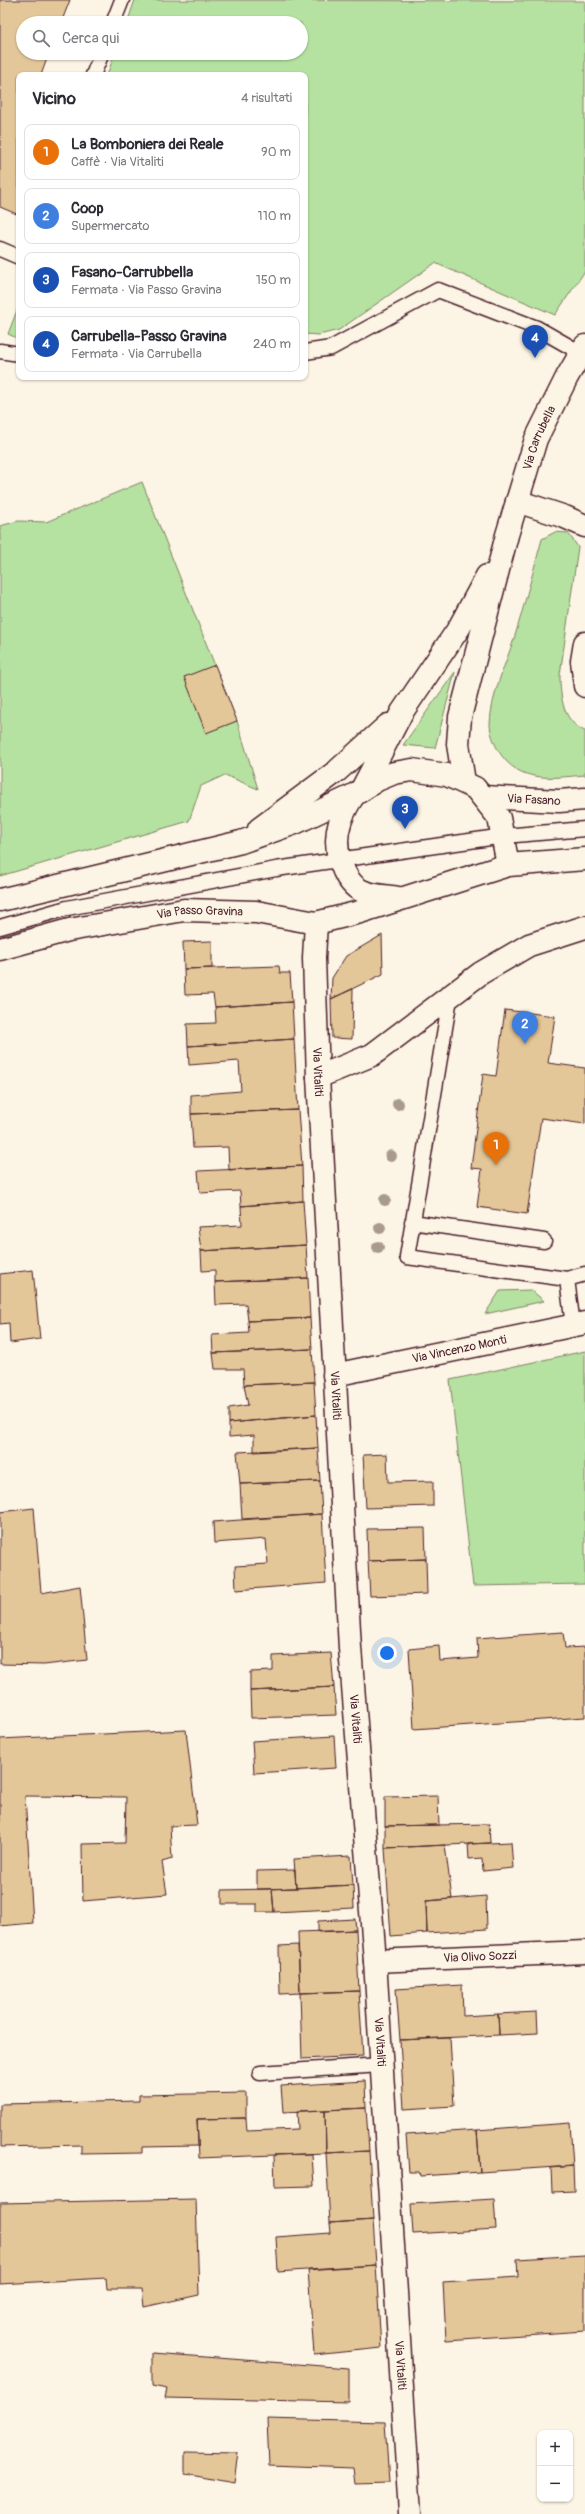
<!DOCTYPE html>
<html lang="it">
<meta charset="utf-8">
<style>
body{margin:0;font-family:Pangolin,sans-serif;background:#f7f7f7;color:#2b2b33}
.controls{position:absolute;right:12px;bottom:12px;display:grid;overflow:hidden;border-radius:8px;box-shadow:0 1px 3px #0004}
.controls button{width:36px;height:36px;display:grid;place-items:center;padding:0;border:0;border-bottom:1px solid #e1e1e2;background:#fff;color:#2b2b33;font:20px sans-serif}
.you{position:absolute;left:387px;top:1653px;width:14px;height:14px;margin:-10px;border:3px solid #fff;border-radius:50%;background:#1a73e8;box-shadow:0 0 0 6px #1a73e833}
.badge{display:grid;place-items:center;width:26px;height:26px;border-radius:50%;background:#4a1f2b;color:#fff;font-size:13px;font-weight:700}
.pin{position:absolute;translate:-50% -33px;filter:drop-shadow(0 1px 2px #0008)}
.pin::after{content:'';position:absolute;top:21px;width:14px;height:12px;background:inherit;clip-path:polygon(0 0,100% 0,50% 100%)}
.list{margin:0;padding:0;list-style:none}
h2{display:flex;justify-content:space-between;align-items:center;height:52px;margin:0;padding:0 16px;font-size:17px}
h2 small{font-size:13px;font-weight:400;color:#7c7c81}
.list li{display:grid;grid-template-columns:26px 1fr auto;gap:12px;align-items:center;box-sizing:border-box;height:56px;margin:0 8px 8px;padding:0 8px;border:1px solid #e1e1e2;border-radius:8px}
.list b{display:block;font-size:15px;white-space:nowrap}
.list p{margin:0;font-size:13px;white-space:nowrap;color:#7c7c81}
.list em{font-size:13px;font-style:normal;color:#7c7c81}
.icon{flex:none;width:22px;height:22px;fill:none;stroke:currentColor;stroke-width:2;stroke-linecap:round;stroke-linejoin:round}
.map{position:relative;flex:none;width:585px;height:2514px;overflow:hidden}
.search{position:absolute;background:#fff;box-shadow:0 1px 3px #0004;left:16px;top:16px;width:292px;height:44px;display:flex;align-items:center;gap:10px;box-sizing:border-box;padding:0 14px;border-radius:22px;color:#7c7c81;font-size:15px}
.panel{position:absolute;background:#fff;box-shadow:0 1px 3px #0004;left:16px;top:72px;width:292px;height:308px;border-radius:8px}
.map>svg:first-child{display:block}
.green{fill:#b5e2a0;stroke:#808066}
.building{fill:#e4c798;stroke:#4a1f2b}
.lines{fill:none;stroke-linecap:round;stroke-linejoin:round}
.lane-casing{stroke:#4a1f2b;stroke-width:17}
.street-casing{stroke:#4a1f2b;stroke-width:25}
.secondary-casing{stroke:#4a1f2b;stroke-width:25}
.primary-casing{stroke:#4a1f2b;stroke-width:25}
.lane{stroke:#fcf5e5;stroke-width:14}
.street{stroke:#fcf5e5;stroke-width:22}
.secondary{stroke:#fcf5e5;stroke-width:22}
.primary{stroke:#fcf5e5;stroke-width:22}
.tree{fill:#a99a8f}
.labels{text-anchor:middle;stroke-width:3;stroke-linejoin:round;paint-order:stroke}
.street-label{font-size:12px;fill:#4a1f2b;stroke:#fcf5e5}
</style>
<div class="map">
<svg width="585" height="2514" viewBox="0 0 585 2514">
<rect width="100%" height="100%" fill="#fcf5e5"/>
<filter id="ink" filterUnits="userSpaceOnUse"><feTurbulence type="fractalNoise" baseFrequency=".025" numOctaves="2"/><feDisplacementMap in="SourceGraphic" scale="8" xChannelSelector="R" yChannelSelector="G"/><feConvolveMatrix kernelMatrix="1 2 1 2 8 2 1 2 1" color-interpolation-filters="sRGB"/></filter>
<g filter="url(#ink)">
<path class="green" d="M135 0 585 1V271L555 315 435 263 339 330 319 335 305 334V75H107L115 53H301V23H127Z
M19 305V339L8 334Z
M142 482 237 721 258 789 225 775 201 786 189 821 0 876V526L18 521 46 522Z
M555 532 568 533 578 547 560 675C560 697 563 722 585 731V775C551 778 518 784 498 750 494 743 490 732 490 724 491 696 505 665 514 639 524 606 533 572 542 539Z
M455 672 435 748 403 745Z
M531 1290 544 1301 485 1314 500 1291Z
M585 1351V1584L473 1586 450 1380Z"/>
<path class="building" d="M0 0H70L61 23H23V53H49L41 75H19V215L0 207Z
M215 665 237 721 206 733 184 677Z
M382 935 383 974 331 999 332 978 346 956Z
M212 941V968L184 969 183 942Z
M279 966 280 973H290L292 1002 215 1007 213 994 185 995 184 969Z
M353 989 352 1039 332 1038 331 999Z
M292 1002 294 1039 188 1046 187 1024 216 1023 215 1007Z
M505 1010 555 1016 548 1063 585 1068V1124L541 1118 527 1214 477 1207 482 1169 471 1168 483 1074 496 1076Z
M294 1039 298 1110 191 1114V1095L241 1091 239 1061 189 1065 188 1046Z
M298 1110 302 1166 229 1170 228 1147 193 1148 191 1114Z
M302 1166 303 1201 241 1206 240 1191 200 1193 198 1171Z
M303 1201 306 1245 201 1251 198 1227 242 1225 241 1206Z
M306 1245 308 1278 215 1282V1270L202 1271 201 1251Z
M33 1270 40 1339 10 1343 9 1323 0 1324V1274Z
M308 1278 310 1318 248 1321 246 1304 216 1305 215 1282Z
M310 1318 312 1349 213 1353 212 1335 249 1333 248 1321Z
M312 1349 314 1382 244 1385 243 1369H215L213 1353Z
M314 1382 316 1415 229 1423V1408L248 1405 244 1385Z
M316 1415 318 1448 254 1452V1435L229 1437V1423Z
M318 1448 320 1481 240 1484 237 1452Z
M387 1454 388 1482 433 1481V1506L366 1508 363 1455Z
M320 1481 322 1514 242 1519 240 1484Z
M34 1508 41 1593 80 1586 87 1660 44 1665 0 1664V1512Z
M322 1514 326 1583 236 1590 235 1566 268 1564 266 1539 214 1543 213 1522Z
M425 1528 426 1559 368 1561 367 1529Z
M426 1559 427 1594 370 1596 368 1561Z
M563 1632 565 1648 585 1647V1717L414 1729 409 1649 439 1646 440 1661 478 1658 477 1638Z
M331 1653 334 1687 250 1691V1672L273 1671V1656Z
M334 1687 336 1715 251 1718 250 1691Z
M186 1730 197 1825 170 1826 172 1859 162 1862 167 1894 83 1901 82 1844 125 1843 126 1797 25 1796 33 1923 0 1926V1739Z
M334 1736 336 1768 254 1773 252 1741Z
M438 1796 439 1825 385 1826V1797Z
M489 1824 490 1843 385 1848V1826Z
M511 1842 513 1868 483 1871 482 1858 469 1859 468 1844Z
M445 1845 452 1899 426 1901 427 1933 391 1936 385 1848Z
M351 1856 353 1885 296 1888 294 1859Z
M295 1870 296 1888 257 1889V1871Z
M353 1885 354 1908 274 1912 272 1889Z
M272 1889 274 1912H257V1904H222V1890Z
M486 1896 487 1929 427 1933 426 1901Z
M355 1919 356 1930 318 1932V1921Z
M356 1930 359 1991 300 1993 298 1932Z
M298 1945 300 1993 280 1994 279 1946Z
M462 1985 463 2016 498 2014 499 2035 400 2040 396 1989Z
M359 1991 363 2056 302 2059 300 1993Z
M537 2012 538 2033 499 2035 498 2014Z
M450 2038 454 2106 404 2109 400 2040Z
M365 2081 366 2108 283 2112 281 2086Z
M246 2093V2118L197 2119 198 2146 142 2147V2153L81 2154V2145L0 2147V2104L139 2101V2095Z
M366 2108 369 2151 326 2153 325 2110Z
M325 2110 326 2153 199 2158 197 2119 246 2118 247 2131 298 2129 297 2111Z
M570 2123 573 2166 480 2172 477 2130Z
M477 2130 480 2172 420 2176 419 2172H409L406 2135Z
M369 2151 373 2220 330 2223 326 2153Z
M312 2154 314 2186 275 2187 274 2155Z
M573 2166 574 2191 552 2192 551 2168Z
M196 2199 199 2295 144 2307 142 2289H107L106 2278 0 2284V2203Z
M494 2199 496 2229 413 2234 411 2204Z
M373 2220 376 2265 278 2272 276 2237 331 2233 330 2223Z
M585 2255V2331L446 2340 443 2282 518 2277 517 2259Z
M376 2265 381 2348 314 2355 308 2269Z
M152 2353 349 2368V2402L165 2398 167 2389 152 2386Z
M267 2419 385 2422 389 2483 355 2484 353 2468 269 2465Z
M185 2452 238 2453 234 2483 185 2474Z"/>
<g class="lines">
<g class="lane-casing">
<path id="lane" d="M113 23 122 0
M93 75 102 53
M0 249 19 257
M0 351 19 354
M305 352 331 348 438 290 537 328 581 353
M0 927 67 908 276 869 504 836 585 829
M450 998 407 1257 567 1279 585 1274
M412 1222 544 1241
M567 1279 573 1326
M260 2073 381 2065"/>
</g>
<g class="street-casing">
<g id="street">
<path d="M517 501 565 517 585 526"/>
<path d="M585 643 582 661 585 686"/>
<path d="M318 1077 372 1055 481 973 529 945 585 927"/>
<path id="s1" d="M334 1375 585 1323"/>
<path id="s2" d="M375 1961 585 1952"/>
</g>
</g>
<g class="secondary-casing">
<g id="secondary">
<path id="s3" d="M316 923 314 958 318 1077 350 1648 375 1961 410 2514"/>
</g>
</g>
<g class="primary-casing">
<g id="primary">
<path id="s4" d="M464 782 458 744 460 717 507 535 536 439 567 377 585 346"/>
<path d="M362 789 402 712 459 628 487 576"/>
<path d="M354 795C337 820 331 843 344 871 347 878 354 888 362 891 372 896 387 896 398 898"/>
<path id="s5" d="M484 797 559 801 585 799"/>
<path d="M259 829 337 771 388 725"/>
<path d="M0 900 241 842 295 823 354 795 377 780 394 773 412 770 447 775 475 788 499 818 508 865"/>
<path id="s6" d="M0 949 69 930 184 910 256 912 316 923 360 912 508 865 585 859"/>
</g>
</g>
<use href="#lane" class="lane"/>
<use href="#street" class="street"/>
<use href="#secondary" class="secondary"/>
<use href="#primary" class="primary"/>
</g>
<g class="tree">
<circle cx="398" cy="1104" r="6"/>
<circle cx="391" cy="1156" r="6"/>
<circle cx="385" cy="1200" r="6"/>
<circle cx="380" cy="1228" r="6"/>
<circle cx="378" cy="1247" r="6"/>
</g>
</g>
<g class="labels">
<g class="street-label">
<text dy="4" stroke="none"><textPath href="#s4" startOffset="356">Via Carrubella</textPath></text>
<text dy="4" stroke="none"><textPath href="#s5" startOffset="50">Via Fasano</textPath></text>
<text dy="4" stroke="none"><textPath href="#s6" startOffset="204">Via Passo Gravina</textPath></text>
<text dy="4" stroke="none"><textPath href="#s3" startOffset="149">Via Vitaliti</textPath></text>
<text dy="4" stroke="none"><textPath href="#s1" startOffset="128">Via Vincenzo Monti</textPath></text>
<text dy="4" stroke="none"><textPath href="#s3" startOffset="473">Via Vitaliti</textPath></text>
<text dy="4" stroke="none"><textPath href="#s3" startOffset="797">Via Vitaliti</textPath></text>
<text dy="4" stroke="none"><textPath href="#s2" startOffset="105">Via Olivo Sozzi</textPath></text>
<text dy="4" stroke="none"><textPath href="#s3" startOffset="1121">Via Vitaliti</textPath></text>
<text dy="4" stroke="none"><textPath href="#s3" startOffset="1445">Via Vitaliti</textPath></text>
</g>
</g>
</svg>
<div class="controls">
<button>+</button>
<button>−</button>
</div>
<div class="you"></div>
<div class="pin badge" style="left:496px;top:1165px;background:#e8710a">1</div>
<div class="pin badge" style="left:525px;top:1044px;background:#3f7fe0">2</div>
<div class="pin badge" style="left:405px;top:829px;background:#1a4fb4">3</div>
<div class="pin badge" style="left:535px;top:358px;background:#1a4fb4">4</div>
<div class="search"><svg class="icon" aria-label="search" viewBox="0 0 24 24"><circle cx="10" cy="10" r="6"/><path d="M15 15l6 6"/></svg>Cerca qui</div>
<section class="panel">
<h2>Vicino<small>4 risultati</small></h2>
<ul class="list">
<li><span class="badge" style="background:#e8710a">1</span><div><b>La Bomboniera dei Reale</b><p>Caffè · Via Vitaliti</p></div><em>90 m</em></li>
<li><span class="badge" style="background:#3f7fe0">2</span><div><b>Coop</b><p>Supermercato</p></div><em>110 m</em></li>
<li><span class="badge" style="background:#1a4fb4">3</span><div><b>Fasano-Carrubbella</b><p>Fermata · Via Passo Gravina</p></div><em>150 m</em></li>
<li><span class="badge" style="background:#1a4fb4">4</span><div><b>Carrubella-Passo Gravina</b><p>Fermata · Via Carrubella</p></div><em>240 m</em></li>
</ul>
</section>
</div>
